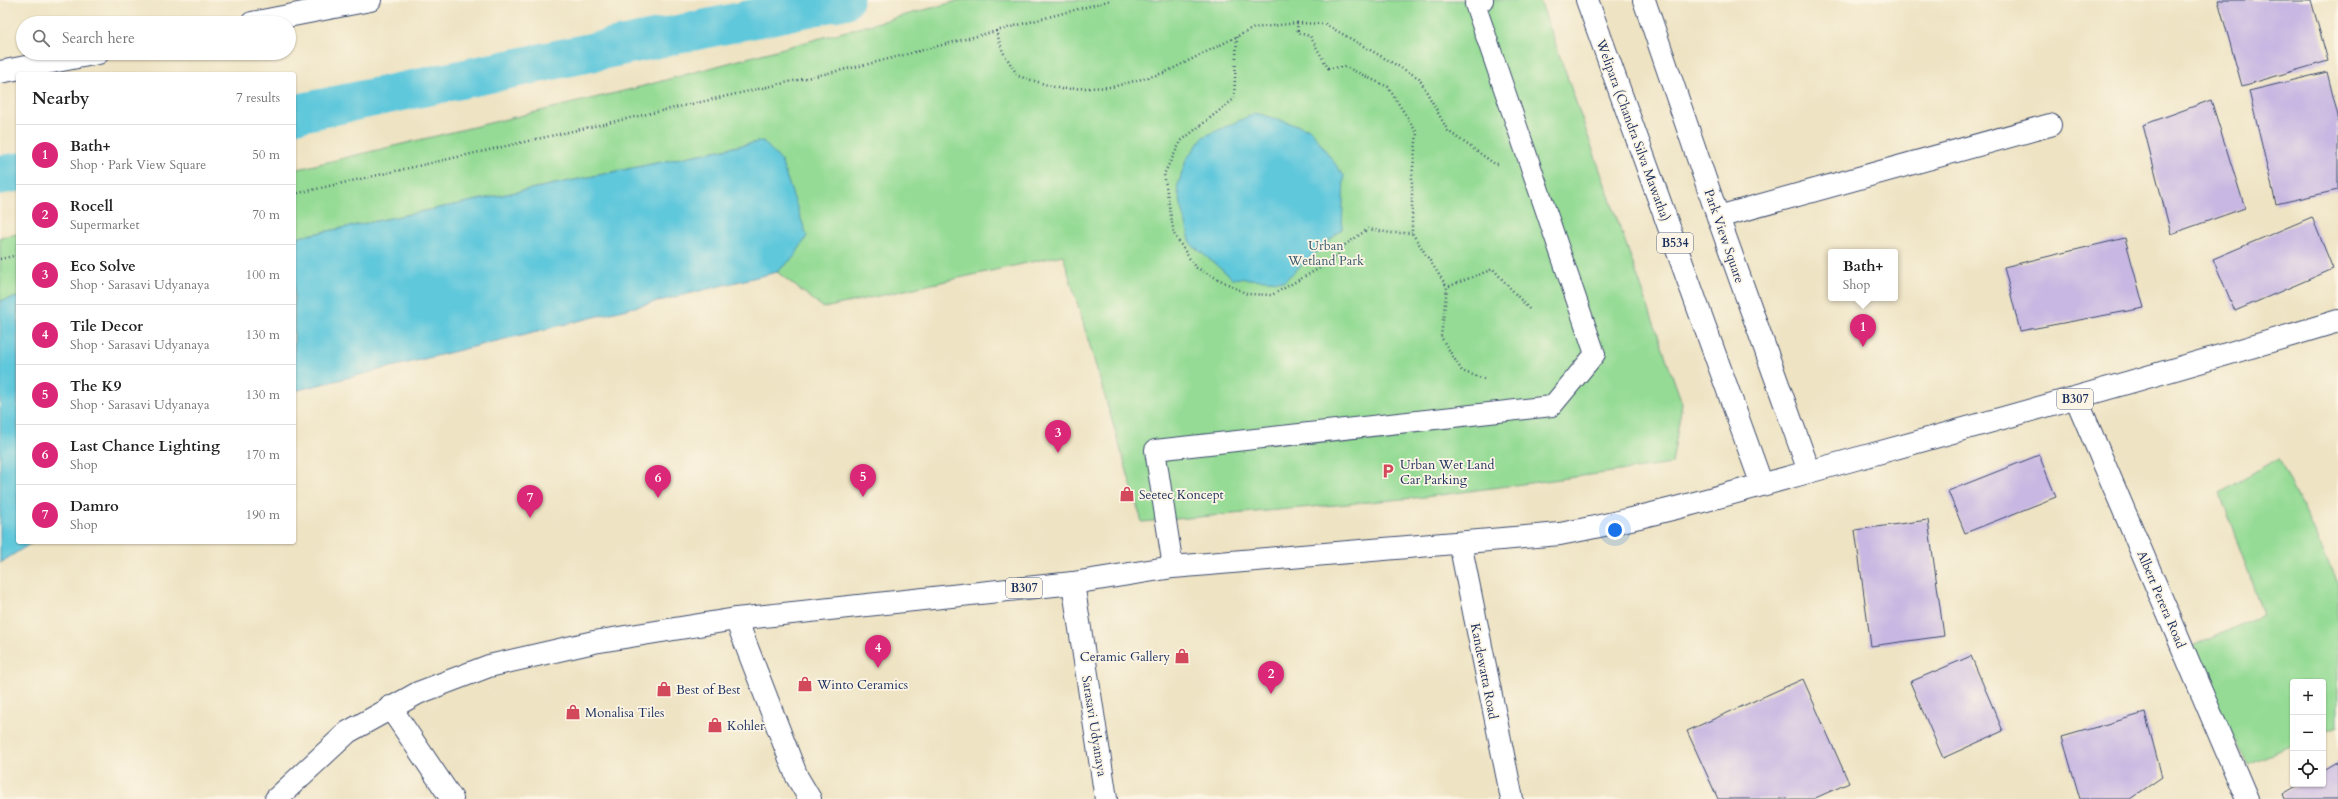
<!DOCTYPE html>
<meta charset="utf-8">
<style>
body{margin:0;font-family:Cardo,serif;background:#f6f6f6;color:#222}
.controls{position:absolute;right:12px;bottom:12px;display:grid;overflow:hidden;border-radius:4px;box-shadow:0 1px 3px #0004}
.controls button{width:36px;height:36px;display:grid;place-items:center;padding:0;border:0;border-bottom:1px solid #e0e0e0;background:#fff;color:#222;font:20px sans-serif}
.you{position:absolute;left:1615px;top:530px;width:14px;height:14px;margin:-10px;border:3px solid #fff;border-radius:50%;background:#1a73e8;box-shadow:0 0 0 6px #1a73e833}
.badge{display:grid;place-items:center;width:26px;height:26px;border-radius:50%;background:#db2777;color:#fff;font-size:13px;font-weight:700}
.pin{position:absolute;translate:-50% -33px;filter:drop-shadow(0 1px 2px #0008)}
.pin::after{content:'';position:absolute;top:21px;width:14px;height:12px;background:inherit;clip-path:polygon(0 0,100% 0,50% 100%)}
.popup{position:absolute;left:1828px;top:249px;width:70px;height:52px;box-sizing:border-box;display:grid;place-content:center;border-radius:4px;background:#fff;filter:drop-shadow(0 1px 3px #0005);font-size:13px;white-space:nowrap;color:#767676}
.popup b{font-size:15px;color:#222}
.popup::after{content:'';position:absolute;left:50%;top:100%;margin-left:-8px;border:8px solid transparent;border-top-color:#fff}
.list{margin:0;padding:0;list-style:none}
h2{display:flex;justify-content:space-between;align-items:center;height:52px;margin:0;padding:0 16px;font-size:17px}
h2 small{font-size:13px;font-weight:400;color:#767676}
.list li{display:grid;grid-template-columns:26px 1fr auto;gap:12px;align-items:center;box-sizing:border-box;height:60px;padding:0 16px;border-top:1px solid #e0e0e0}
.list b{display:block;font-size:15px;white-space:nowrap}
.list p{margin:0;font-size:13px;white-space:nowrap;color:#767676}
.list em{font-size:13px;font-style:normal;color:#767676}
.icon{flex:none;width:22px;height:22px;fill:none;stroke:currentColor;stroke-width:2;stroke-linecap:round;stroke-linejoin:round}
.map{position:relative;flex:none;width:2338px;height:799px;overflow:hidden}
.search{position:absolute;background:#fff;box-shadow:0 1px 3px #0004;left:16px;top:16px;width:280px;height:44px;display:flex;align-items:center;gap:10px;box-sizing:border-box;padding:0 14px;border-radius:22px;color:#767676;font-size:15px}
.panel{position:absolute;background:#fff;box-shadow:0 1px 3px #0004;left:16px;top:72px;width:280px;height:472px;border-radius:4px}
.map>svg:first-child{display:block}
.green{fill:#95db95;stroke:#58857a}
.water{fill:#60c8db;stroke:#3e7c9c}
.lines{fill:none;stroke-linecap:round;stroke-linejoin:round}
.canal{stroke:#60c8db;stroke-width:39}
.building{fill:#c8b7e2}
.lane-casing{stroke:#3b4a6d;stroke-width:22}
.street-casing{stroke:#3b4a6d;stroke-width:24}
.secondary-casing{stroke:#3b4a6d;stroke-width:24}
.primary-casing{stroke:#3b4a6d;stroke-width:24}
.path{stroke:#3b4a6d;stroke-width:2.5;stroke-dasharray:1 3;stroke-linecap:butt}
.lane{stroke:#fff;stroke-width:20}
.street{stroke:#fff;stroke-width:22}
.secondary{stroke:#fff;stroke-width:22}
.primary{stroke:#fff;stroke-width:22}
.labels{text-anchor:middle;stroke-width:3.5;stroke-linejoin:round;paint-order:stroke}
.shield{fill:#fcf5e5;stroke:#5e6a86;stroke-width:1}
.shield-label{font-size:12px;font-weight:bold;fill:#1b2f5e}
.street-label{font-size:13px;fill:#1b2f5e;stroke:#fcf5e5}
.park-label{font-size:13px;fill:#3a5a6c;stroke:#fcf5e5}
.poi-label{font-size:13px;fill:#1b2f5e;stroke:#fcf5e5;text-anchor:start}
</style>
<div class="map">
<svg width="2338" height="799" viewBox="0 0 2338 799">
<rect width="100%" height="100%" fill="#fcf5e5"/>
<filter id="ink" filterUnits="userSpaceOnUse"><feTurbulence type="fractalNoise" baseFrequency=".025" numOctaves="2"/><feDisplacementMap in="SourceGraphic" scale="8" xChannelSelector="R" yChannelSelector="G"/><feConvolveMatrix kernelMatrix="1 2 1 2 8 2 1 2 1" color-interpolation-filters="sRGB"/></filter>
<filter id="wash" filterUnits="userSpaceOnUse"><feTurbulence type="fractalNoise" baseFrequency=".012" numOctaves="4" result="noise"/><feDisplacementMap in="SourceGraphic" scale="16" xChannelSelector="R" yChannelSelector="G"/><feGaussianBlur stdDeviation="0.9" result="paint"/><feColorMatrix in="noise" values="0 0 0 0 0 0 0 0 0 0 0 0 0 0 0 0 0 1.4 0 .05"/><feComposite in="paint" operator="in"/></filter>
<g filter="url(#wash)">
<rect width="100%" height="100%" fill="#eee3c3"/>
<path class="green" d="M961 0H1540L1682 403 1672 464 1425 497 1142 522 1063 255 824 308 777 272 794 256 763 141 294 238V170L636 88Z
M18 234V297L0 301V237Z
M2279 458 2338 583V726L2323 732V682H2293V745L2248 764 2181 653 2263 614 2220 493Z"/>
<path class="water" d="M1256 113 1310 129 1344 176 1342 229 1284 281 1232 278 1191 244 1177 188 1186 160 1203 137Z
M763 141 781 161 807 236 794 257 777 272 294 391V238Z
M18 297V542H33L0 563V301Z"/>
<g class="lines">
<path class="canal" d="M294 114 844 0
M0 175 18 172"/>
</g>
<g id="blocks">
<path class="building" d="M2218 0H2311L2328 61 2242 86Z
M2327 72 2338 116V190L2276 204 2249 91Z
M2211 100 2245 208 2171 234 2143 125Z
M2312 217 2333 269 2235 311 2213 259Z
M2125 238 2144 308 2020 331 2004 267Z
M2039 455 2056 497 1965 533 1948 491Z
M1928 520 1944 636 1871 646 1855 530Z
M1971 656 2003 731 1943 758 1910 682Z
M1803 679 1849 783 1813 799H1718L1687 731Z
M2145 713 2162 777 2130 799H2080L2062 737Z
M2338 761V799H2285L2283 794 2300 784H2323V770Z"/>
</g>
</g>
<g filter="url(#ink)">
<use href="#blocks" fill-opacity="0" stroke="#3b4a6d" stroke-width="1"/>
<g class="lines">
<g class="lane-casing">
<path id="lane" d="M1173 567 1155 450 1552 406 1595 354 1475 4 1483 0"/>
</g>
<g class="street-casing">
<path id="street" d="M1644 0 1718 217 1809 471
M252 23 370 0
M0 72 98 53
M1718 217 2050 125
M2076 398 2247 799
M1073 583 1106 799
M736 619 797 777 810 799
M390 707 452 799"/>
</g>
<g class="secondary-casing">
<path id="secondary" d="M1460 543 1512 799"/>
</g>
<g class="primary-casing">
<path id="primary" d="M1587 0 1762 485
M276 799 348 732 418 693 489 666 594 642 736 619 1073 583 1173 567 1560 534C1663 515 1762 484 1863 457 2022 413 2180 369 2338 321"/>
</g>
<path class="path" d="M1297 23 1325 24 1419 78 1448 131 1495 164H1498
M996 31 1112 0
M1237 37 1234 99 1181 141 1164 174 1174 234 1195 267 1247 294 1272 295 1334 260 1345 245 1368 229 1391 233H1412
M294 194 873 63 996 31 1003 52 1018 76 1061 89 1112 87 1164 73 1254 28 1297 23 1298 33 1310 36 1328 68 1346 67 1388 87 1417 133 1412 176V233L1447 287
M0 259 18 255
M1484 379 1462 371 1441 337 1447 287 1493 269 1530 310"/>
<use href="#lane" class="lane"/>
<use href="#street" class="street"/>
<use href="#secondary" class="secondary"/>
<use href="#primary" class="primary"/>
</g>
</g>
<defs>
<g id="parking-bare" transform="scale(1.2)"><path d="M-3.5-5.5H1a3.5 3.5 0 0 1 0 7H-1V5.5H-3.5ZM-1-3.4V-.6H.8a1.4 1.4 0 0 0 0-2.8Z" fill="#d1495b" stroke="#fcf5e5" stroke-width="2.5" paint-order="stroke"/></g>
<g id="shop-bare" transform="scale(1.2)"><path d="M-5-2.5h2.3a2.7 3.5 0 0 1 5.4 0H5L5.5 6h-11ZM-1.5-2.5h3a1.5 2.3 0 0 0-3 0Z" fill="#d1495b" stroke="#fcf5e5" stroke-width="2.5" paint-order="stroke"/></g>
</defs>
<g fill-rule="evenodd">
<use href="#parking-bare" x="1388" y="471"/>
<use href="#shop-bare" x="1127" y="494"/>
<use href="#shop-bare" x="1182" y="656"/>
<use href="#shop-bare" x="805" y="684"/>
<use href="#shop-bare" x="664" y="689"/>
<use href="#shop-bare" x="573" y="712"/>
<use href="#shop-bare" x="715" y="725"/>
</g>
<g class="labels">
<g class="shield">
<rect x="1657" y="233" width="36" height="20" rx="3"/>
<rect x="2057" y="389" width="36" height="20" rx="3"/>
<rect x="1006" y="578" width="36" height="20" rx="3"/>
</g>
<g class="shield-label">
<text x="1675" y="247">B534</text>
<text x="2075" y="403">B307</text>
<text x="1024" y="592">B307</text>
</g>
<g class="street-label">
<text transform="translate(1634 130) rotate(70)" y="5">Welipara (Chandra Silva Mawatha)</text>
<text transform="translate(1725 236) rotate(71)" y="5">Park View Square</text>
<text transform="translate(2162 599) rotate(67)" y="5">Albert Perera Road</text>
<text transform="translate(1485 671) rotate(79)" y="5">Kandewatta Road</text>
<text transform="translate(1095 726) rotate(81)" y="5">Sarasavi Udyanaya</text>
</g>
<g class="park-label">
<text x="1326" y="250">Urban<tspan x="1326" dy="15">Wetland Park</tspan></text>
</g>
<g class="poi-label">
<text x="1400" y="469">Urban Wet Land<tspan x="1400" dy="15">Car Parking</tspan></text>
<text x="1139" y="499">Seetec Koncept</text>
<text x="1170" y="661" text-anchor="end">Ceramic Gallery</text>
<text x="817" y="689">Winto Ceramics</text>
<text x="676" y="694">Best of Best</text>
<text x="585" y="717">Monalisa Tiles</text>
<text x="727" y="730">Kohler</text>
</g>
</g>
</svg>
<div class="controls">
<button>+</button>
<button>−</button>
<button><svg class="icon" aria-label="locate" viewBox="0 0 24 24"><circle cx="12" cy="12" r="6"/><path d="M12 2v4M12 18v4M2 12h4M18 12h4"/></svg></button>
</div>
<div class="you"></div>
<div class="pin badge" style="left:1863px;top:347px">1</div>
<div class="popup"><b>Bath+</b>Shop</div>
<div class="pin badge" style="left:1271px;top:694px">2</div>
<div class="pin badge" style="left:1058px;top:453px">3</div>
<div class="pin badge" style="left:878px;top:668px">4</div>
<div class="pin badge" style="left:863px;top:497px">5</div>
<div class="pin badge" style="left:658px;top:498px">6</div>
<div class="pin badge" style="left:530px;top:518px">7</div>
<div class="search"><svg class="icon" aria-label="search" viewBox="0 0 24 24"><circle cx="10" cy="10" r="6"/><path d="M15 15l6 6"/></svg>Search here</div>
<section class="panel">
<h2>Nearby<small>7 results</small></h2>
<ul class="list">
<li><span class="badge">1</span><div><b>Bath+</b><p>Shop · Park View Square</p></div><em>50 m</em></li>
<li><span class="badge">2</span><div><b>Rocell</b><p>Supermarket</p></div><em>70 m</em></li>
<li><span class="badge">3</span><div><b>Eco Solve</b><p>Shop · Sarasavi Udyanaya</p></div><em>100 m</em></li>
<li><span class="badge">4</span><div><b>Tile Decor</b><p>Shop · Sarasavi Udyanaya</p></div><em>130 m</em></li>
<li><span class="badge">5</span><div><b>The K9</b><p>Shop · Sarasavi Udyanaya</p></div><em>130 m</em></li>
<li><span class="badge">6</span><div><b>Last Chance Lighting</b><p>Shop</p></div><em>170 m</em></li>
<li><span class="badge">7</span><div><b>Damro</b><p>Shop</p></div><em>190 m</em></li>
</ul>
</section>
</div>
